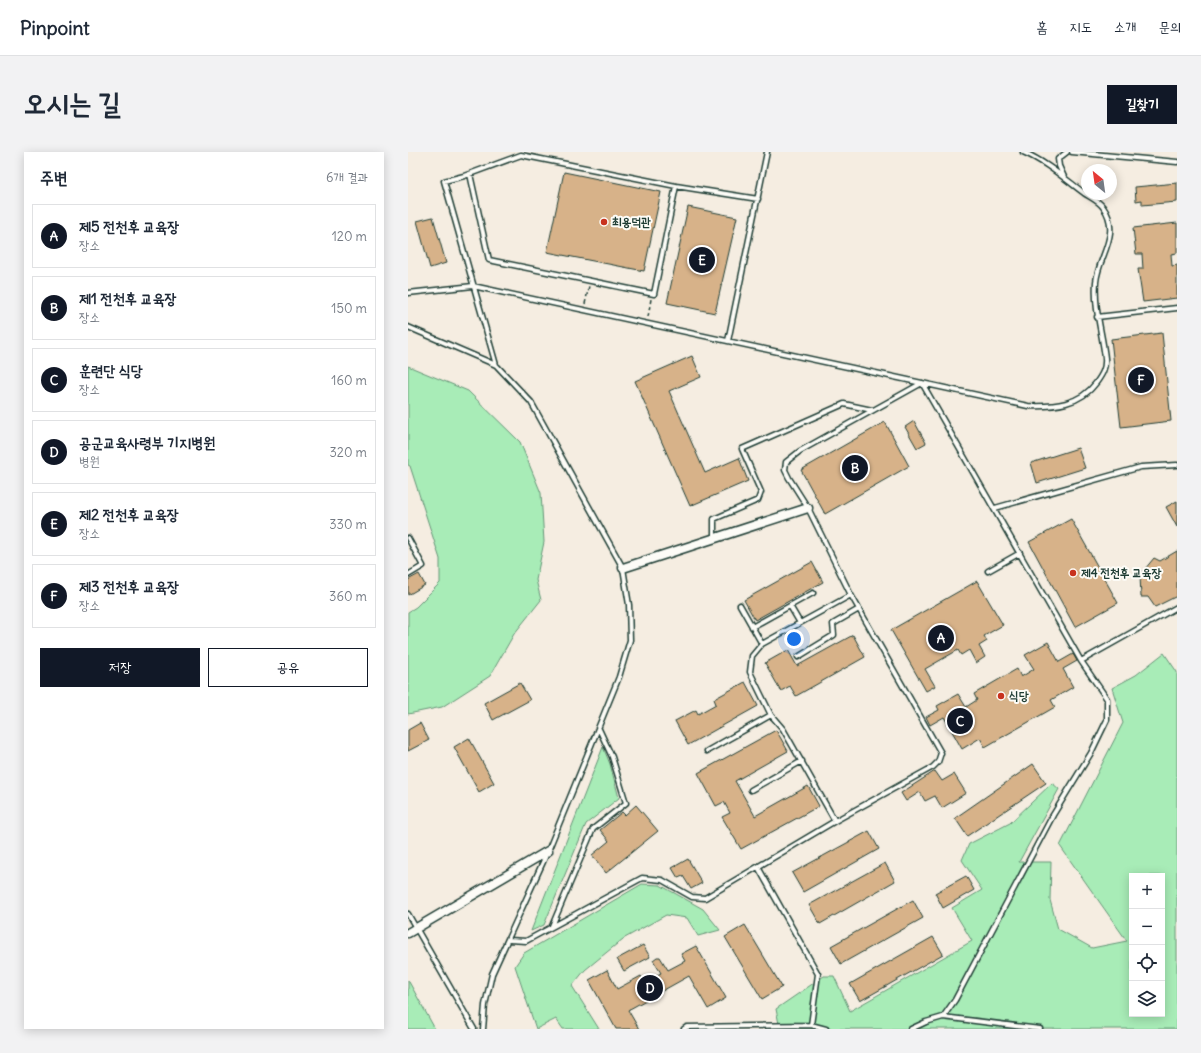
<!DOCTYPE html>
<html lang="ko">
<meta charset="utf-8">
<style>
body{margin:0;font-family:Delius,"Poor Story",sans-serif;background:#f2f2f3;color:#1f2937}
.controls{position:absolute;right:12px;bottom:12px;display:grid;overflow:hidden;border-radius:0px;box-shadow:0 2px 10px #0003}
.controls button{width:36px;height:36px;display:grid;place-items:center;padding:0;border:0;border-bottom:1px solid #e0e1e3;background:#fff;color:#1f2937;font:20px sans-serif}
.compass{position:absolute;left:673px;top:12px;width:36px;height:36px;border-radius:50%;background:#fff;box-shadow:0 2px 10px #0003;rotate:331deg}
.you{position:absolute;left:386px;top:487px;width:14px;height:14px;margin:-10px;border:3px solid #fff;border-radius:50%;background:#1a73e8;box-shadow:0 0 0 6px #1a73e833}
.badge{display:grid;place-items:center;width:26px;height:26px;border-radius:50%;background:#111827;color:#fff;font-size:13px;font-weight:700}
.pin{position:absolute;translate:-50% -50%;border:2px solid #fff;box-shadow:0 1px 4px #0006}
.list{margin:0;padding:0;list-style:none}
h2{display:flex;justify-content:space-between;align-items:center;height:52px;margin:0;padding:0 16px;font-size:17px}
h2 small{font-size:13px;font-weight:400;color:#747a83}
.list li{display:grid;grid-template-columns:26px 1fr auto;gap:12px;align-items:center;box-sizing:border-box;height:64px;margin:0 8px 8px;padding:0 8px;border:1px solid #e0e1e3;border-radius:0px}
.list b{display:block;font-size:15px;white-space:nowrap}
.list p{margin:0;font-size:13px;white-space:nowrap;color:#747a83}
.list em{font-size:13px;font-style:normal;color:#747a83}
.actions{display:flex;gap:8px;padding:12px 16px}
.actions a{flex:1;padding:9px 0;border:1px solid #111827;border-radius:0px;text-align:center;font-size:14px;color:#111827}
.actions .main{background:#111827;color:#fff}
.icon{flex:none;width:22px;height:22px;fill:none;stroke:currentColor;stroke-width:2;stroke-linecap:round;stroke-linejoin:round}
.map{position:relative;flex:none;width:769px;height:877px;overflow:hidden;border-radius:0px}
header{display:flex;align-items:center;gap:24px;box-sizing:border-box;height:56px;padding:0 20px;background:#fff;border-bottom:1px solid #e0e1e3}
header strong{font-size:19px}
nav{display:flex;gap:22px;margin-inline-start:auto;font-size:14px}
.intro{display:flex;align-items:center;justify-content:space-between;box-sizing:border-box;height:96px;padding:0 24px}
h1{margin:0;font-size:28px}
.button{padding:10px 18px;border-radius:0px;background:#111827;color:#fff;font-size:14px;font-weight:700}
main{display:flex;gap:24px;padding:0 24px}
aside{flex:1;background:#fff;border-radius:0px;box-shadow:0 2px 10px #0003}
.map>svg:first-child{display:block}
.green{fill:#a8ecb7;stroke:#649476;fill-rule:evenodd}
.building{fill:#d7b289;stroke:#1f3d34}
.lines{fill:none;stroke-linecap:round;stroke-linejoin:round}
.service-casing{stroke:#1f3d34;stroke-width:7}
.minor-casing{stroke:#1f3d34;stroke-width:11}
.path{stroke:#1f3d34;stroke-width:1.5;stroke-dasharray:4 3;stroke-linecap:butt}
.service{stroke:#fdfcf7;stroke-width:4}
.minor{stroke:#fdfcf7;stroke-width:8}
.poi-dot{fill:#c8321e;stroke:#fdfcf7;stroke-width:1.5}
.labels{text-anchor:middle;stroke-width:4;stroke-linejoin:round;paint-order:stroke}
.poi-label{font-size:12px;font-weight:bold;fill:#1f3d34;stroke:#fdfcf7;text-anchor:start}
</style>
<header>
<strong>Pinpoint</strong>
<nav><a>홈</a><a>지도</a><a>소개</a><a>문의</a></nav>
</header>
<div class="intro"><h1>오시는 길</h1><a class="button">길찾기</a></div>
<main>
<aside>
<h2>주변<small>6개 결과</small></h2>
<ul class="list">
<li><span class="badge">A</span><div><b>제5 전천후 교육장</b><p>장소</p></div><em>120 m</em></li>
<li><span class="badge">B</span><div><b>제1 전천후 교육장</b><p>장소</p></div><em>150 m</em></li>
<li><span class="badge">C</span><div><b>훈련단 식당</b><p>장소</p></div><em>160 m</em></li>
<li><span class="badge">D</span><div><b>공군교육사령부 기지병원</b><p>병원</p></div><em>320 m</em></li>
<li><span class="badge">E</span><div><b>제2 전천후 교육장</b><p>장소</p></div><em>330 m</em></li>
<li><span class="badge">F</span><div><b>제3 전천후 교육장</b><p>장소</p></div><em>360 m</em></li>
</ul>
<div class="actions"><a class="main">저장</a><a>공유</a></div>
</aside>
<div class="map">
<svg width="769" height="877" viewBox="0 0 769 877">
<rect width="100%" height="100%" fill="#f5ede1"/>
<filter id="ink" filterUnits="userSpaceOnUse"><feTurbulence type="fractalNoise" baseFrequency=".025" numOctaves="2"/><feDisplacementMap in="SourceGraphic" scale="8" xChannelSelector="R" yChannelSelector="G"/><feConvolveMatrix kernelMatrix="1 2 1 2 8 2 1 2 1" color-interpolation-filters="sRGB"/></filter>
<g filter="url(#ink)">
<path class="green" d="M0 214 60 239 112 290 133 341 136 390 128 428 133 448 106 482 82 524 34 555 0 562V460L8 455 32 431V407L2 314 0 313Z
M756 501 769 520V877H372L368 857 416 824H426L442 859 564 789 544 756 574 738 554 708 561 692 602 671 644 631 651 637 611 710H643L642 748 650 777 684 796 719 789 652 694 715 571 704 536 728 523ZM724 724H754V862H724Z
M195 595 202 612 211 646 178 672 136 773 123 779Z
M234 732 252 733 295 757 312 778 290 784 279 766 258 763 215 787 177 818 164 834 191 877H155L148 867 128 877 107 814 116 801Z
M0 828 27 877H0Z"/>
<path class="building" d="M156 20 253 40 236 119 139 100Z
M769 31V50L734 53V48L728 49 727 35Z
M280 55 329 65 307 161 259 151Z
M25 65 38 111 22 116 9 69Z
M769 71V101L763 102 764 114 769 113V146L735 150 730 117H735L734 102H728L725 76Z
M754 181 763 269 713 275 703 187Z
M284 204 293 225 261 239 297 321 331 306 340 329 282 354 227 229Z
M506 269 518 291 509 296 497 275Z
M477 270 501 314 417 362 393 318Z
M670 296 677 316 629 331 623 311Z
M769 349V375L758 355Z
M663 367 710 451 667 475 621 390Z
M769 399V444L747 455 740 445H733L732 423 746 406 752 409Z
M404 410 415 430 347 468 336 448Z
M11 422 17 433 0 443V428Z
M569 429 595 473 576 484 579 489 571 494 577 505 568 511 561 498 553 503 550 498 517 517 527 534 518 539 483 478Z
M445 483 457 505 388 544 382 534 373 539 357 511 380 498 389 514Z
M640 490 651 510 665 502 669 509 655 517 665 535 643 548 647 555 577 595 572 586 554 597 536 565 522 573 518 565 531 558 529 554 550 542 558 555 569 548 566 542 609 517 613 525 626 517 617 503Z
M337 530 350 554 280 593 267 569 288 558 290 562 308 552 306 547Z
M112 531 122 548 85 568 76 551Z
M12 571 21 588 0 599V578Z
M368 578 380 599 327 629 347 664 400 634 411 654 333 697 314 665 322 661 316 650 308 654 290 621Z
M61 586 86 631 71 640 46 595Z
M625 612 638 631 559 684 547 666Z
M527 619 534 629 546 622 558 641 534 656 527 644 517 649 512 640 498 649 493 641Z
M228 653 250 679 198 721 184 703 201 689 192 678 214 660 217 663Z
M461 679 471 697 395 740 384 721Z
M280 707 294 731 283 737 275 724 270 726 264 716Z
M477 711 487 729 412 772 401 753Z
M558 724 566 738 535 756 527 741Z
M505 748 515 766 433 812 423 794Z
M337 773 374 835 354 847 317 785Z
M525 785 535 802 452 849 442 832Z
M235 793 242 805 216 819 209 807Z
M288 794 318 846 300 857 281 824 220 858 231 877H208L181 828 199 818 209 837 233 824 236 830 253 821 245 808 249 805H252L260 818 277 809 273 802Z"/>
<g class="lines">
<g class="service-casing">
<path id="service" d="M664 0 769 10
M62 22 81 108 246 142 268 34
M656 25 651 14 650 7 659 0
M0 141 65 134 620 254C646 255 672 253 688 231 694 223 698 216 697 206 694 180 686 157 688 130 690 105 714 81 695 55 691 49 682 45 676 41 656 26 638 10 615 0
M689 165 769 156
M0 175 88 213 123 250 215 416 221 453 222 488 211 525 140 699 84 822 77 853 75 877
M320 189 359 0
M88 213 36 29 56 24 113 3 268 34 350 47
M587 356 733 315 769 313
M0 386 15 414 0 423
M306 386V367L350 348 353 340 334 297 436 252 464 258
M580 419 612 401
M332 453 354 492
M382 454 392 471
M344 475 405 441
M390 505 426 483 425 472 451 457
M673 509 769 455
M363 563 375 577 427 669
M299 599 363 563 342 520 344 504 354 492 443 443
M343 638 394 609
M350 715 410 822 403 873
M0 762 66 877
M144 774 185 677 218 651 204 605 191 577
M101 788 118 789 234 726 254 728 284 745 297 746 427 669 525 615 530 610 533 601 443 443 400 356 381 326 377 318 378 310 392 299 514 231 673 509 699 547V568L683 601 645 663 547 848 535 865 518 870 503 877
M535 865 632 877
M276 877 279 875 403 873 418 877"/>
</g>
<g class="minor-casing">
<path id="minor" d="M215 416 400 356
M0 781 140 699"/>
</g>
<path class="path" d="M177 152 181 134
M240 165 243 147"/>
<use href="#service" class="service"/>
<use href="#minor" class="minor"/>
</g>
</g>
<g class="poi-dot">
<circle cx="196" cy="70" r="4"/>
<circle cx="665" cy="421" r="4"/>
<circle cx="593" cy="544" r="4"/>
</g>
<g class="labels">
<g class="poi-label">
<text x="204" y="74">최용덕관</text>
<text x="673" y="425">제4 전천후 교육장</text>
<text x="601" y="548">식당</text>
</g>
</g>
</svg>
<div class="controls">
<button>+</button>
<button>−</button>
<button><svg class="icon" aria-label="locate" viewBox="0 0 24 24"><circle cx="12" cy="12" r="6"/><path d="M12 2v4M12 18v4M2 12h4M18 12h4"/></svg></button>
<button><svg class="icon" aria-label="layers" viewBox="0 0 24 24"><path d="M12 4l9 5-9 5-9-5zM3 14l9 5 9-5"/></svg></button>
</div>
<svg class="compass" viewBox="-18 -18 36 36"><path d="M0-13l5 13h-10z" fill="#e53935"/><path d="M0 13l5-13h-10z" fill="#747a83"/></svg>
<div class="you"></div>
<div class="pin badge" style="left:533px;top:486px">A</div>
<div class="pin badge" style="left:447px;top:316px">B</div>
<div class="pin badge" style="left:552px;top:569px">C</div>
<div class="pin badge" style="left:242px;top:836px">D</div>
<div class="pin badge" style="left:294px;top:108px">E</div>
<div class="pin badge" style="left:733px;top:228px">F</div>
</div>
</main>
